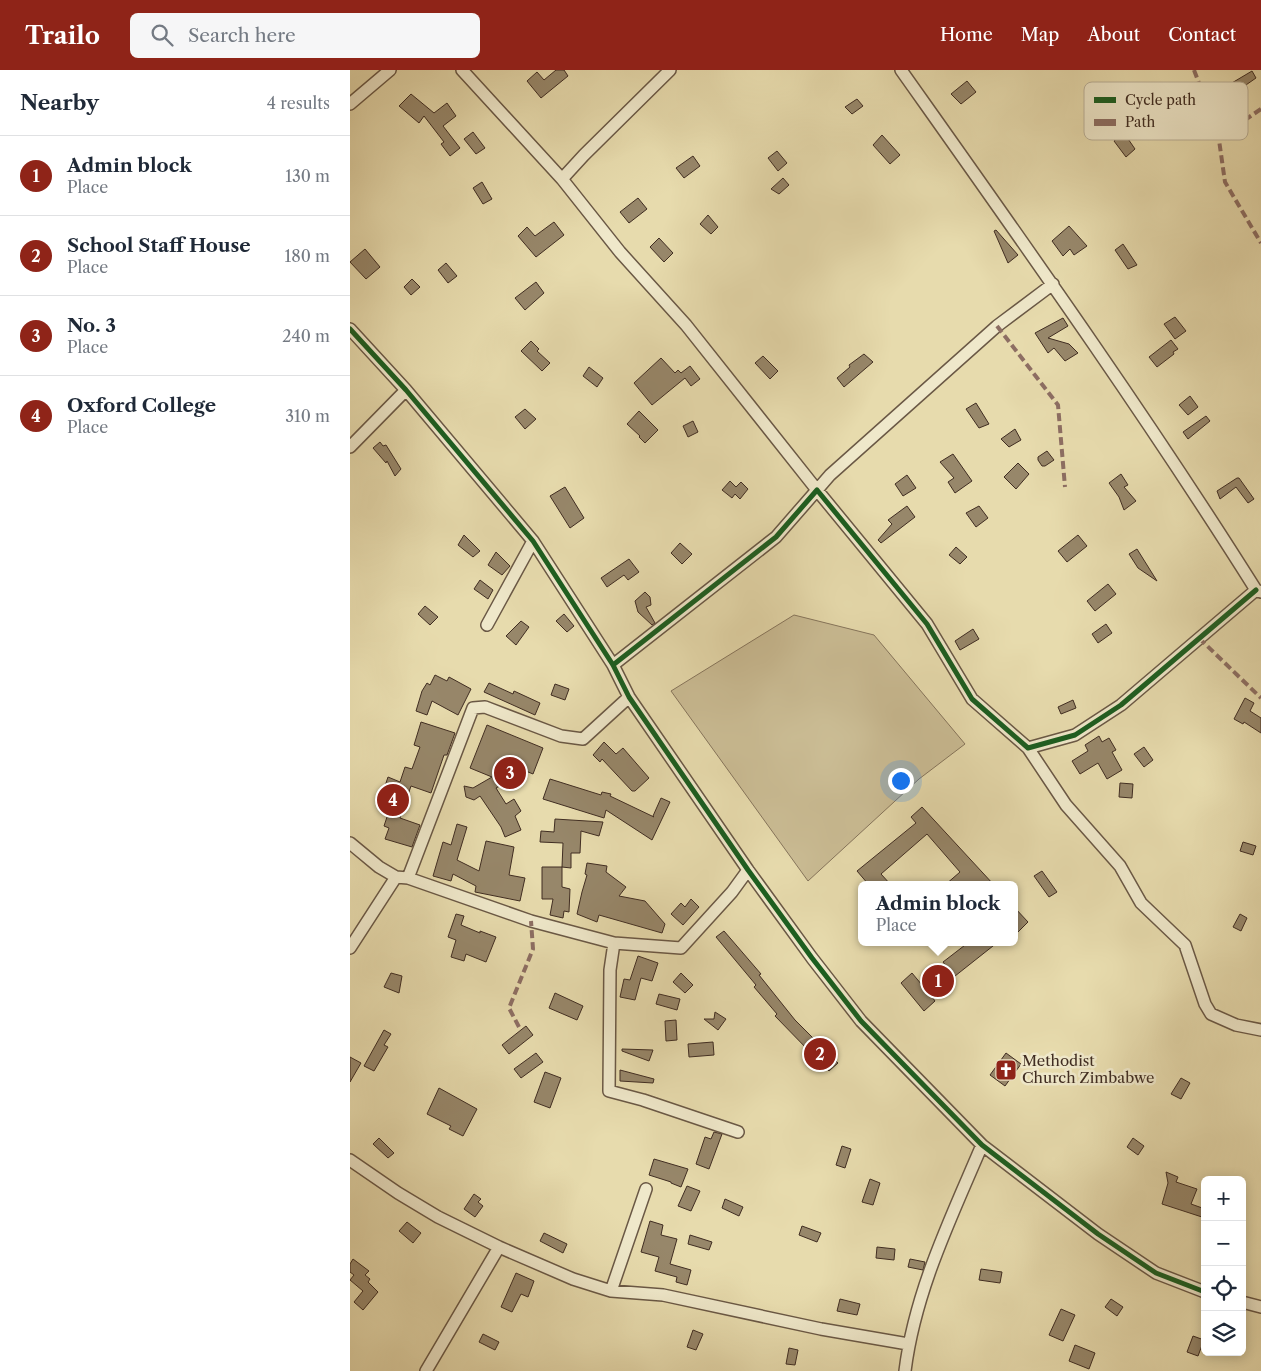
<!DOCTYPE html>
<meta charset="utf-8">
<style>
body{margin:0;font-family:"Libre Caslon Text",serif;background:#f6f6f7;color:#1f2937}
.controls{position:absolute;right:15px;bottom:15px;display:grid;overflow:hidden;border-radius:8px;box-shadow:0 2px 12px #0003}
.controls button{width:45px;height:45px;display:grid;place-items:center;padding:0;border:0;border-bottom:1px solid #e0e1e3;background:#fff;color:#1f2937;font:25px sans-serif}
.you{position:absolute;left:550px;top:710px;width:18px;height:18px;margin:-12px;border:4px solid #fff;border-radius:50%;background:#1a73e8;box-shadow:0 0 0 8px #1a73e833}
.badge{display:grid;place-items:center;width:32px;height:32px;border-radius:50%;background:#8f2418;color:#fff;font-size:16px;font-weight:700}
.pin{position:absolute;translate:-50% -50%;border:2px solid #fff;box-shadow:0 1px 5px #0006}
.popup{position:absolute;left:508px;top:811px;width:160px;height:65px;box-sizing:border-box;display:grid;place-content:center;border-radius:8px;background:#fff;filter:drop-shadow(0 1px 4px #0005);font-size:16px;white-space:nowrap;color:#747a83}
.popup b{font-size:19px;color:#1f2937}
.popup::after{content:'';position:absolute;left:50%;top:100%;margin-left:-10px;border:10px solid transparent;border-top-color:#fff}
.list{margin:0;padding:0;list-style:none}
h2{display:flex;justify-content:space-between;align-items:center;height:65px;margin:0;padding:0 20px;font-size:21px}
h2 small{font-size:16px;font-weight:400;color:#747a83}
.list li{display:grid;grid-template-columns:32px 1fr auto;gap:15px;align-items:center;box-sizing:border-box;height:80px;padding:0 20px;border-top:1px solid #e0e1e3}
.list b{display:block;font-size:19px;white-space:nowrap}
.list p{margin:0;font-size:16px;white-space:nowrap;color:#747a83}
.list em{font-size:16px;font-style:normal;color:#747a83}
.icon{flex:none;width:28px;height:28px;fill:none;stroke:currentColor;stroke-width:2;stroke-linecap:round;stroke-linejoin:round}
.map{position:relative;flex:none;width:911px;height:1301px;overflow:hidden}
header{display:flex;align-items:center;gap:30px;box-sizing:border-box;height:70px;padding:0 25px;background:#8f2418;color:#fff}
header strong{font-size:24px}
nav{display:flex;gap:28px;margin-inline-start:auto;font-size:18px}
.search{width:350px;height:45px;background:#f6f6f7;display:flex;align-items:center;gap:12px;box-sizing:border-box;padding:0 18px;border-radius:8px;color:#747a83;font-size:19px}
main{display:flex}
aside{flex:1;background:#fff}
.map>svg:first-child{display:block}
.pitch{fill:#cbbd95;stroke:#86755c}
.building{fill:#97876a;stroke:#402d22}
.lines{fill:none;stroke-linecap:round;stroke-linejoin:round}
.minor-casing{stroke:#6a5845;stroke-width:14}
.minor{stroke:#efe8ca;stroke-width:11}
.quiet{stroke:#8d6e63;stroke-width:4;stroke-dasharray:8 4;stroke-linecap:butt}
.cycleway-casing{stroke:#efe8ca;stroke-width:8}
.cycleway{stroke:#1b5e20;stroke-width:5}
.labels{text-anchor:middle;stroke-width:5;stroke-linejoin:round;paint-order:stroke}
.poi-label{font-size:15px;fill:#402d22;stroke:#efe8ca;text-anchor:start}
.key{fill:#efe8ca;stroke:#bab098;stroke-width:1}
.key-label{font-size:14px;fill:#402d22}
</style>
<header>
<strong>Trailo</strong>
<div class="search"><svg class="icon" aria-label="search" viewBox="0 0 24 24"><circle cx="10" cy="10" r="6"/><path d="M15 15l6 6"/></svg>Search here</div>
<nav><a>Home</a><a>Map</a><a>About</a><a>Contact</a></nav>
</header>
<main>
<aside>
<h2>Nearby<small>4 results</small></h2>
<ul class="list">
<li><span class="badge">1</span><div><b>Admin block</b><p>Place</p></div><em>130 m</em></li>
<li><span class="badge">2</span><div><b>School Staff House</b><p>Place</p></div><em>180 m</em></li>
<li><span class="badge">3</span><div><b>No. 3</b><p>Place</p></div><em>240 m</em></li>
<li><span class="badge">4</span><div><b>Oxford College</b><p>Place</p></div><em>310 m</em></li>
</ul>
</aside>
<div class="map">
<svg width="911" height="1301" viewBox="0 0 911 1301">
<rect width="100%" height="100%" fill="#e7dbad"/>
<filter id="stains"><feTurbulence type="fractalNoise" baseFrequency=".004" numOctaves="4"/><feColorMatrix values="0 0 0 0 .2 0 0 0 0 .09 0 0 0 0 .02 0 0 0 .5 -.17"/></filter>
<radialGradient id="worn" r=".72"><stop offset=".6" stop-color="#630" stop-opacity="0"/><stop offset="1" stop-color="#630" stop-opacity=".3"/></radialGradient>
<path class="pitch" d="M444 545 524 565 615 674 569 709 458 811 321 621Z"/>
<path class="building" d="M206 0H214L218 6 191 28 177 11 187 2 194 10Z
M902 1 906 8 893 17 894 20 875 31 870 20Z
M617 11 626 22 611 34 601 24Z
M61 24 84 43 97 33 106 46 93 56 110 78 100 86 91 74 94 72 74 46 69 53 49 36Z
M507 29 513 36 502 44 495 37Z
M744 38 766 63 758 67 738 43Z
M123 62 135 78 126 84 114 69Z
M774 63 785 79 776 87 764 71Z
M532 65 550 85 540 94 523 75Z
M427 81 437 93 428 101 418 88Z
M343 86 350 96 334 108 326 98Z
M433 108 439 115 429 124 421 119Z
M132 112 142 129 133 134 123 118Z
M288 128 297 139 279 153 270 142Z
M358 145 368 157 361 164 350 154Z
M204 152 214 165 186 187 168 166 177 157 185 166Z
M719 156 737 176 724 185 720 179 713 186 702 171Z
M646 160 668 185 658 193 644 161Z
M309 168 323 183 314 192 300 177Z
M773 174 787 195 778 199 765 180Z
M15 179 30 197 16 209 0 192Z
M96 193 107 206 98 213 88 200Z
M62 209 70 217 61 225 54 217Z
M186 212 194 223 175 240 165 228Z
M825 247 836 261 825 269 814 254Z
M713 248 718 256 698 268 719 274 728 283 715 291 704 278 698 283 685 263Z
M821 270 828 279 823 282 824 284 807 297 799 287Z
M181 271 189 279 187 281 200 293 192 301 171 281Z
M514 284 523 292 494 317 487 308 500 297 499 295Z
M413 286 428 301 420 309 405 293Z
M311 288 325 303 328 300 331 303 340 296 350 309 341 316 335 308 302 335 284 313Z
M239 297 253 308 247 317 233 306Z
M840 326 848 337 838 345 829 335Z
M626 333 639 354 629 358 616 339Z
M175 339 186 349 175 359 165 347Z
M289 341 308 360 295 373 289 367 290 366 277 354Z
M856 346 860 351 838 369 833 362Z
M343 351 348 362 338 367 333 356Z
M665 359 671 370 659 377 651 369Z
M30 372 33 376 36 375 51 399 45 406 37 391 36 393 23 378Z
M697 381 704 390 695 396H692L688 390V387Z
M603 384 622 411 605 423 598 412 604 408 590 392Z
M668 393 679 404 666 419 654 407Z
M771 404 778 415 774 417 786 431 774 440 769 427 759 413Z
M557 405 566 418 553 426 545 414Z
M887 408H889L904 429 898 433 886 417 870 429 867 421Z
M380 411 386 417 391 412 398 419 390 429 385 424 382 428 372 420Z
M215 417 234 448 220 458 200 426Z
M557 436 565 447 531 473 528 470 542 454 538 450Z
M629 436 638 448 626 457 616 443Z
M114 465 130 481 123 487 108 475Z
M728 465 737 476 717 492 708 481Z
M330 473 342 484 332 494 321 483Z
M606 477 617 487 610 494 599 485Z
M787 479 807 511 788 498 779 484Z
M146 482 160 496 152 505 138 495Z
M279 489 289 502 278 510 274 505 257 517 251 508Z
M130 510 143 520 138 529 124 519Z
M758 514 766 524 745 541 737 531Z
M295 522 300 527 301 535 296 537 305 553 302 555 288 542 285 531Z
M75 536 88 547 80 555 68 544Z
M214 544 224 556 217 562 206 551Z
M171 551 179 557 166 575 156 566Z
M756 554 762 563 748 573 742 564Z
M623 559 629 569 610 580 605 571Z
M85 605 97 611 99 607 121 619 108 645 82 631 77 645 66 641 72 621 77 613 80 615Z
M139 613 163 624 164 621 190 633 185 645 134 622Z
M205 614 219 619 215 630 201 625Z
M895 628 904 633 900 641 911 648V663L894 652 893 654 884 649Z
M723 630 726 638 711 644 708 637Z
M71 652 105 663 97 685H94L81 723 61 716 50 748 70 755 62 777 35 769 39 758 34 756 39 741 28 737 38 707 50 712 55 697 62 699 70 677 64 675Z
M137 655 193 678 183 704 171 699 164 713 159 711 146 718 156 734 164 729 171 741 165 746 171 760 155 767 151 757 130 726 124 730 116 727 114 716 123 718 142 707 120 698Z
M749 666 752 672 759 668 766 680 762 682 772 700 757 709 748 693 730 704 722 691 738 681 735 675Z
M254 672 266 684 273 678 299 708 285 721H282L252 689 250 692 243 685Z
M794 677 803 690 794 697 784 684Z
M200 709 251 725 252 722 261 724 260 726 304 747 303 746 311 728 320 732 302 770 256 740 254 748 193 729Z
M770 713 783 714 782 728 769 727Z
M572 737 644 815H595L610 802 577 764 531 804 541 815H519L507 801 566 753 561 747Z
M205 749 253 752 249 766 231 761 230 783H221V798L212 797 213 773 190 772 191 761 204 762Z
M107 754 117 757 107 790 129 801 136 771 164 777 159 805 175 808 170 831 125 822 126 816 103 804 101 811 83 806 93 772 101 775Z
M893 772 906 776 903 785 890 781Z
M237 793 257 796 256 802 276 817 269 826 295 831 315 854 312 863 249 845 247 852 227 844 232 822 237 805 235 804Z
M192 797H212V817L220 819 219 842 214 841 213 848 200 845 203 829H192Z
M692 801 707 822 699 827 684 806Z
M341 829 349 837 333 855 321 844 331 833 335 837Z
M664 837 678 852 664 866Z
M106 844 114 846 111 855 130 863V861L146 867 136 892 116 884 114 891 101 887 106 870 98 867Z
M890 844 897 848 891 861 883 857Z
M374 861 411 904 409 905 445 950 488 993 479 1001 474 996 471 999 458 986 461 983 425 946 427 944 404 917 406 915 366 867Z
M619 872H648L600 910 582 927 585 931 574 941 551 913 562 903 572 915 596 896 593 892Z
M288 886 308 893 302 911 291 908 285 930 270 927 274 909 280 910Z
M41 903 52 906 49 923 34 917Z
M331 903 343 915 335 923 323 912Z
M205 923 233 936 227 950 199 938Z
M309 924 330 929 327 940 306 934Z
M365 942 376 949 368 960 354 949H364Z
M326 950 327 970 316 971 315 951Z
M176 956 183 965 159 984 152 975Z
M34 960 41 964 34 975 38 977 24 1001 14 996Z
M363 972 364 985 339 987 338 974Z
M272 979 303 980 299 991 272 981Z
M186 983 193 992 171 1008 164 999Z
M656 983 671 994 655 1016 640 1005Z
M0 987 11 993 0 1012Z
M270 1000 304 1009 303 1013 270 1011Z
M195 1002 211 1008 200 1038 184 1032Z
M831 1008 840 1013 831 1029 821 1024Z
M89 1018 127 1039 113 1066 99 1059 101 1056 77 1044Z
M364 1062 372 1064 359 1099 346 1094 355 1067 361 1069Z
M29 1068 44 1083 38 1088 23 1074Z
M783 1068 794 1076 788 1085 777 1077Z
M492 1076 501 1079 495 1098 486 1095Z
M304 1089 338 1099 331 1117 321 1113V1112L299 1105Z
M816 1102 828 1107 826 1112 847 1119 841 1134 855 1139V1148L812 1134 818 1113Z
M520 1109 530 1113 523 1135 512 1132Z
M337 1116 350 1121 341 1141 328 1136Z
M124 1124 131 1129 128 1132 133 1136 125 1147 114 1139Z
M375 1129 393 1137 389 1146 372 1138Z
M300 1151 313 1155 311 1165 327 1169 320 1194 341 1200 337 1215 326 1212 327 1207 305 1201 309 1187 291 1182Z
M57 1152 71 1163 63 1173 49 1161Z
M452 1156 471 1163 467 1172 449 1165Z
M194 1163 217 1174 213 1183 190 1171Z
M340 1165 362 1172 359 1180 338 1174Z
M527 1177 545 1179 544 1190 526 1188Z
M3 1189 19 1201 15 1205 20 1209 18 1212 28 1222 13 1240 4 1232 13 1221 0 1210 4 1205 0 1202V1194Z
M560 1189 575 1192 573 1200 558 1197Z
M631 1199 652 1202 650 1213 629 1210Z
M166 1203 184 1211 178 1227 171 1224 162 1242 151 1237Z
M490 1229 510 1234 507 1245 487 1241Z
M761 1229 773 1237 767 1246 755 1237Z
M711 1239 725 1245 713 1271 699 1265Z
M343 1260 353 1264 346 1280 337 1277Z
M133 1264 149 1272 145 1280 129 1272Z
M843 1266 854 1270 848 1286 837 1282Z
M725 1275 745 1283 739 1299 719 1291Z
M439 1278 448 1280 445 1295 436 1294Z"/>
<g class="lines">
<g class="minor-casing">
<path id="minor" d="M112 0 212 109 270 182 336 255 467 420 480 405 647 256 703 214
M551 0C672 171 794 342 906 520L911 522
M0 34 40 0
M212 109 234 85 320 0
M0 259 56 320 183 471 263 595 279 627 398 800 462 888 511 951 632 1075 748 1164 806 1203 855 1222
M0 377 56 320
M137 555 183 471
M263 595 426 467 467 420 577 554 622 629 678 678 725 665 771 635 906 520
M678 678 716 735 770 796 791 833 835 875 855 934 861 944 886 955 911 960
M0 773 29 797 46 807 58 808 181 851 264 873 331 878 382 822 398 800
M58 808 123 638 135 637 211 666 233 669 279 627
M264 873 260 900 259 1021 293 1030 388 1062
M0 878 46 807
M0 1090 48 1123 88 1147 149 1177 223 1209 261 1221 313 1225 471 1259 558 1274
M261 1221 296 1119
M892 1232 911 1237
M76 1301 149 1177
M555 1301C565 1221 601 1148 632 1075"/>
</g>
<use href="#minor" class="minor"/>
<path class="quiet" d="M844 0 868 63
M911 39 889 54 868 63 875 112 911 173
M647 256 708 335 715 417
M849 568 911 628
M169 957 159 938 183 879 181 851"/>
<g class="cycleway-casing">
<path id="cycleway" d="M0 259 56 320 183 471 263 595 279 627 398 800 462 888 511 951 632 1075 748 1164 806 1203 855 1222
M263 595 426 467 467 420 577 554 622 629 678 678 725 665 771 635 906 520"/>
</g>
<use href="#cycleway" class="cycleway"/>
</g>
<defs>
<g id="church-square" transform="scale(1.125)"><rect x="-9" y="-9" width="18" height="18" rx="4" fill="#8f2418" stroke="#efe8ca"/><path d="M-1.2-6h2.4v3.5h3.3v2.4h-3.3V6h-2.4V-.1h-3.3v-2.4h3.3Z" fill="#fff"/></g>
</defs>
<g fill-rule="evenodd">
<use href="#church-square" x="656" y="1000"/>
</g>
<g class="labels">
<g class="poi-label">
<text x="672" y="996">Methodist<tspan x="672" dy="17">Church Zimbabwe</tspan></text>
</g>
</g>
<rect x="734" y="12" width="164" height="58" rx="8" class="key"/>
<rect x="744" y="27" width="22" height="6" fill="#1b5e20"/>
<rect x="744" y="49" width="22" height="7" fill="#8d6e63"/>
<g class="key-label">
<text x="775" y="35">Cycle path</text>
<text x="775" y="57">Path</text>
</g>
<rect width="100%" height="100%" filter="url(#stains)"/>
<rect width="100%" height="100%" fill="url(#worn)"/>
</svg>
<div class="controls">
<button>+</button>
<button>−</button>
<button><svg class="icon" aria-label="locate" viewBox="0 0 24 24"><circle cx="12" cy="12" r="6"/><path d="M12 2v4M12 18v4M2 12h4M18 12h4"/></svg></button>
<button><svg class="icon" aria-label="layers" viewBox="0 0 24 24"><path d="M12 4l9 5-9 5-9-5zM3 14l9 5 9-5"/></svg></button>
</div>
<div class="you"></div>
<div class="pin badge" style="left:588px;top:911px">1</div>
<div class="popup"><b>Admin block</b>Place</div>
<div class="pin badge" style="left:470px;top:984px">2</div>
<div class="pin badge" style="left:160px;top:703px">3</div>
<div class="pin badge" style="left:43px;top:730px">4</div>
</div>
</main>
